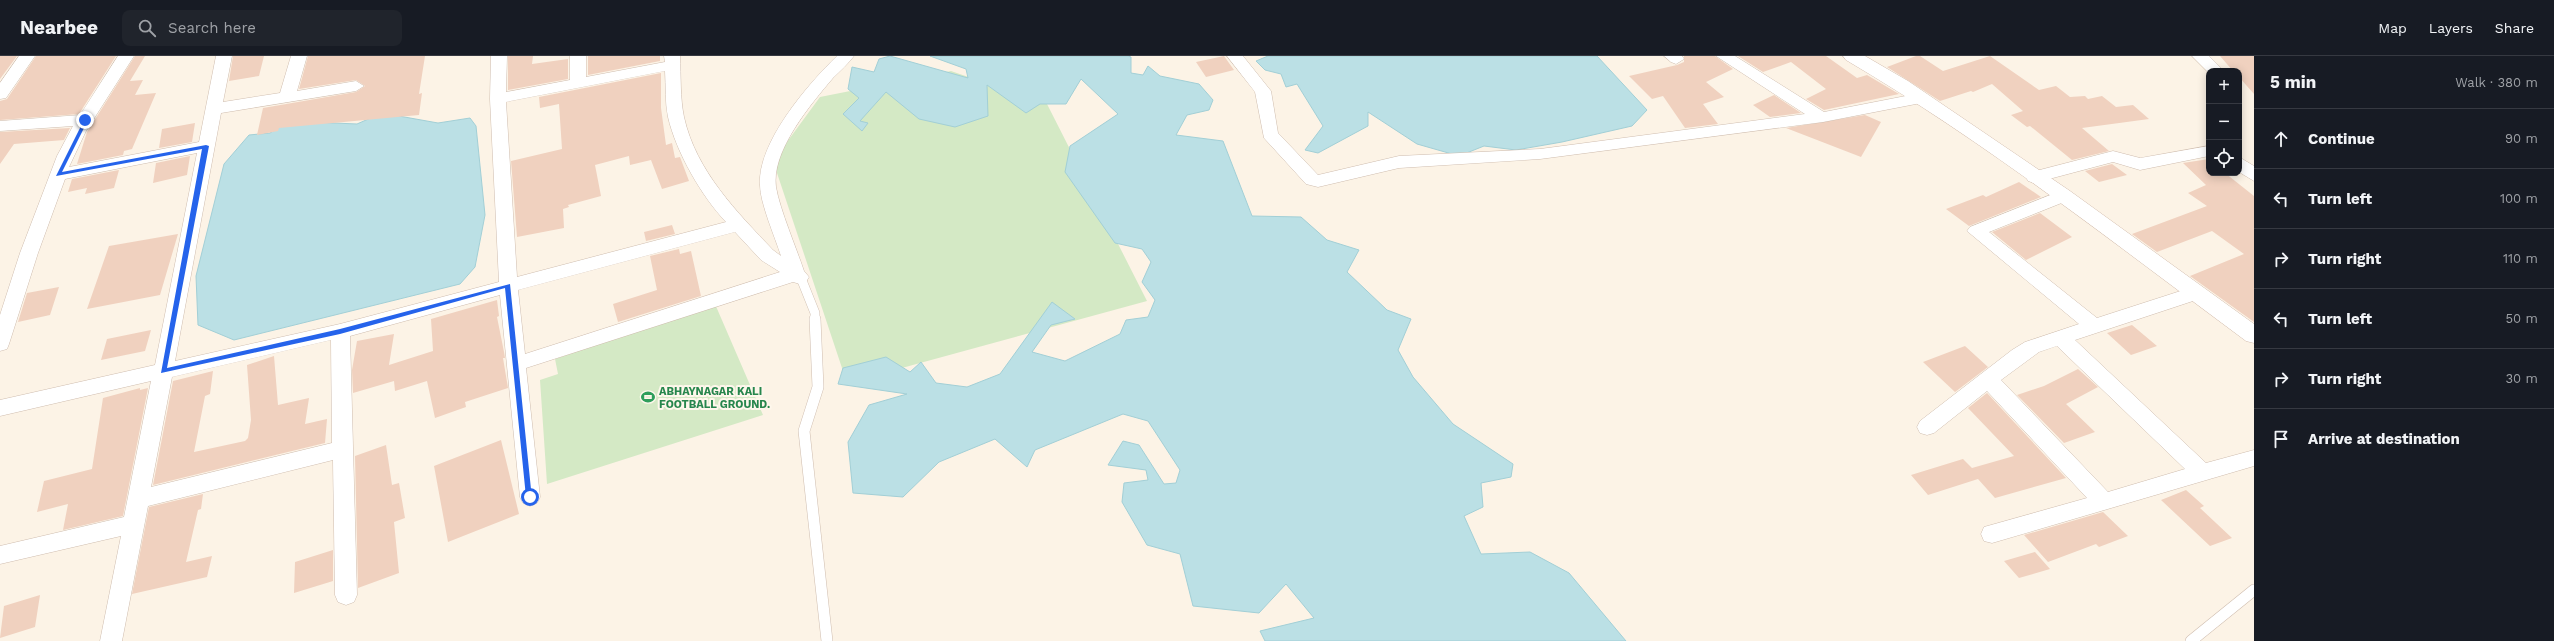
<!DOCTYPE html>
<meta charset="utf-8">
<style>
body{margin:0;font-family:"Work Sans",sans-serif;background:#20242c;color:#f1f3f6}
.controls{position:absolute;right:12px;top:12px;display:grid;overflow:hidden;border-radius:8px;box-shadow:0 2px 10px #0003}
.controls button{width:36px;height:36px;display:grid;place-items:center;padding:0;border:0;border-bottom:1px solid #363941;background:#171b24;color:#f1f3f6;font:20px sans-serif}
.stop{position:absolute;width:12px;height:12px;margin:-9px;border:3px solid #2563eb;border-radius:50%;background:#fff}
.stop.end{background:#2563eb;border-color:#fff;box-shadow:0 1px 4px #0008}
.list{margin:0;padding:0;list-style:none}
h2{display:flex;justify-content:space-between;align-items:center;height:52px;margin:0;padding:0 16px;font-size:17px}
h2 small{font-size:13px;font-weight:400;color:#9ea1a6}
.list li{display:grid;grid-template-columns:26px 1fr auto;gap:12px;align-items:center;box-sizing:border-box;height:60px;padding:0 16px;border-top:1px solid #363941}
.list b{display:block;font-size:15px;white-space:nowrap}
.list em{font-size:13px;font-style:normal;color:#9ea1a6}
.icon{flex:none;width:22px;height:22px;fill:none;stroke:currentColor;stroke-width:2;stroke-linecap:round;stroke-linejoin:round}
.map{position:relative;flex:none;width:2254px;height:585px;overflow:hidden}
header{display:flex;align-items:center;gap:24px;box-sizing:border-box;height:56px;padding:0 20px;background:#171b24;border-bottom:1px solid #363941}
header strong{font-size:19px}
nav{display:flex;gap:22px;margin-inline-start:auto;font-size:14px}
.search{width:280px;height:36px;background:#20242c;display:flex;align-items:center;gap:10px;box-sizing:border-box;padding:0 14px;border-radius:8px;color:#9ea1a6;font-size:15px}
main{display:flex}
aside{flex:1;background:#171b24}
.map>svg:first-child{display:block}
.green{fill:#d4e9c5}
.water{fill:#bbe0e5;stroke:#a2cfd6}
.building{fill:#f0d1bf}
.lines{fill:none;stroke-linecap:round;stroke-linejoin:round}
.service-far1-casing{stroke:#cfbdaf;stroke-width:10}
.service-casing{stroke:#cfbdaf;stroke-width:12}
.minor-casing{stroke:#cfbdaf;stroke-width:1}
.secondary-casing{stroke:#d2bcad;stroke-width:1}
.service-far1{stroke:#fff;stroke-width:9}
.service{stroke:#fff;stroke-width:11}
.minor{fill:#fff;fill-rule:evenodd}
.secondary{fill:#fff;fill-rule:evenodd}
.route{fill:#2563eb}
.labels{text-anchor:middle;stroke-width:4;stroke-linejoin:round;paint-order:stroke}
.leisure-label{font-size:11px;font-weight:bold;fill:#27864d;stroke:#fef7ec;text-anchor:start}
</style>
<header>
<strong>Nearbee</strong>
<div class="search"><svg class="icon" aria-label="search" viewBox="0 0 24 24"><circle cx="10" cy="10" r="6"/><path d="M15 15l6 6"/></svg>Search here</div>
<nav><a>Map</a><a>Layers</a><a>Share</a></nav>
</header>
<main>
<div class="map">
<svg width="2254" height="585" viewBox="0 0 2254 585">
<rect width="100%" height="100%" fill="#fcf3e6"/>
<path class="green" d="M951 15 1047 48 1147 245 847 327 773 105 820 41Z
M715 248 763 359 547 428 540 324 558 318 555 303Z"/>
<path class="water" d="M890 0 968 22 966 13 930 0H1128L1131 1V17L1143 19 1148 10 1160 20 1199 28 1213 44 1209 54 1187 59 1176 79 1223 85 1252 160 1301 161 1327 184 1359 194 1347 216 1387 254 1411 263 1398 294 1413 321 1453 368 1513 408 1511 421 1481 427 1483 451 1464 460 1481 498 1530 496 1569 517 1626 585H1265L1260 575 1314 562 1286 528 1259 557 1193 550 1180 498 1147 489 1122 446 1124 427 1148 424 1146 414 1108 409 1123 385 1139 389 1164 428 1176 427 1180 414 1148 365 1123 358 1035 394 1027 411 995 383 939 406 903 441 853 437 848 386 869 349 907 338 838 328 843 312 886 301 910 316 921 306 936 327 967 331 1000 318 1052 246 1075 263 1051 269 1032 296 1065 305 1120 278 1126 264 1148 261 1155 244 1142 226 1151 206 1142 193 1115 187 1065 116 1070 90 1118 58 1081 23 1066 48H1040L1026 57 987 29 988 60 955 71 919 63 886 36 860 65 868 67 862 75 843 58 859 42 848 33 852 11 874 16 879 3Z
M1268 0H1597L1647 54 1632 70 1562 86 1516 94 1484 90 1459 100 1417 88 1368 56V70L1318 97 1305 94 1323 70 1297 28 1286 31 1281 18 1265 14 1256 5Z
M382 57 438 67 470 62 476 70 485 159 475 211 460 228 234 284 198 269 196 220 224 108 249 79 270 77 289 65 357 68Z"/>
<path class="building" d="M0 0H17L0 23Z
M36 0H116L79 58 0 64V45L7 43Z
M135 0H145L130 25 143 24 135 39 156 37 132 93 124 95 123 99 77 108 87 76Z
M233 0H264L259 20 229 25Z
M308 0H425L419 38 422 37 419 59 279 72 278 75 257 79 263 52 356 36 365 30 356 24 299 33Z
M508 0H533L532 8 568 3V23L508 34Z
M588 0H660V5L588 19Z
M1224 0 1234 14 1206 21 1196 6Z
M1684 0H1715L1733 13 1706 26 1724 41 1703 48 1718 68 1685 72 1663 40 1652 43 1629 20 1677 9 1684 6Z
M1738 0H1826L1857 22 1867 19 1899 38 1824 54 1806 43 1826 33 1791 6 1763 16Z
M1916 0H1920L1943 15 1990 0 2039 34 2056 30 2070 41 2085 40 2088 43 2102 40 2116 51 2133 49 2149 63 2082 72 2109 95 2072 104 2030 70 2027 71 2011 59 2023 55 1992 28 1973 36 1971 35 1940 45 1887 11Z
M2220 0H2254V38L2239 21V15H2233Z
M661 17V52L666 89 672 87 675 102 680 101 689 125 662 133 651 104 630 109 629 100 595 109 601 140 568 149 569 151 563 153 564 172 517 181 511 105 562 93 559 48 540 52 539 41Z
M1774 39 1801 57 1770 61 1753 49Z
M1865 59 1881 66 1861 101 1786 72Z
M195 67 192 86 159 92 162 73Z
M70 72 64 84 14 88 0 108V76Z
M190 100 187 119 153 127 156 107Z
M2209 103V117H2225L2254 140V266L2190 220 2244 198 2212 175 2157 196 2132 178 2207 150 2188 137 2206 129 2183 107Z
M2112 108 2127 119 2099 126 2085 115Z
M119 114 114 132 85 138 87 132 68 136 72 123Z
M2019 126 2041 141 1969 170 1946 153 1983 139 1986 141Z
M2040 157 2072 181 2026 204 1992 176Z
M672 169 675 178 646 185 644 176Z
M178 178 160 239 87 253 109 190Z
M679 193 680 198 691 195 701 240 618 266 613 248 657 234 650 200Z
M59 231 50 259 18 266 27 237Z
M497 244 499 260 497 261 504 296 505 302H503L508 332 465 346 466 351 435 362 427 325 395 335 394 325 353 337 352 314 357 285 394 278 389 309 433 295 431 263Z
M2132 269 2157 290 2131 299 2107 277Z
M151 274 145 295 101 304 107 283Z
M1965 290 1988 311 1955 336 1923 306Z
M274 300 278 349 309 342 305 368 327 363 325 387 153 429 173 325 213 315 210 338 205 340 194 396 245 385 248 382 251 364 247 309Z
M2078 313 2098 331 2066 348 2095 376 2064 387 2017 339 2044 330Z
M140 332V334L148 332 123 460 63 474 68 448 37 456 44 425 92 413 103 342Z
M1987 337 2066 422 1995 442 1978 423 1928 439 1911 419 1963 403 1972 412 2014 400 1968 352Z
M501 384 519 458 448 486 434 410Z
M386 389 392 429 399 427 405 462 394 466 399 517 358 532 355 400Z
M2186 434 2204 450 2200 452 2232 482 2210 490 2161 444Z
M203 438 201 453 198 454 186 506 212 500 207 521 132 538 149 451Z
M2103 456 2128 480 2099 491 2096 488 2048 506 2024 479Z
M333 494V525L294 537 295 506Z
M2035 496 2050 513 2019 522 2004 505Z
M40 539 35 571 0 582 4 550Z"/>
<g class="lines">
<g class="service-far1-casing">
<path id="service-far1" d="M801 222 815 257V264"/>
</g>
<g class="service-casing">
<path id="service" d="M815 263 818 331 804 375 827 585
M2191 585 2254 534"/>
</g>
<g class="minor-casing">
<path id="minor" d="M19 0H35L6 42 0 43V27Z
M118 0H134L86 75 69 111 199 86 216 0H232L223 46 280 37 291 0H307L297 35 356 25 364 30 356 35 221 57 175 305 340 268 499 226 490 43 491 0H507L506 36 570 24V0H586V21L665 6 664 0H680C681 20 680 42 684 61 696 115 737 156 773 194L781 200C775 181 760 147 760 129 757 87 808 28 837 0H854C848 8 840 15 833 22 811 48 771 95 776 131 780 154 796 191 804 215L809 221 806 226 800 228 793 226 526 312 540 441 537 447 530 450 523 447 520 441 500 239 350 280 357 539 354 546 346 549 338 546 335 539 333 404 148 450 122 585H100L121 480 0 508V490L124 461 151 325 0 360V344L155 309 197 97 65 123 38 197 9 288 7 293 0 295V259L20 197 57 100 73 70 0 75V65L80 59ZM665 15C666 30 665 47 668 61 676 96 702 141 726 166L517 221 506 46ZM735 176 761 204 780 216 525 298 518 234ZM331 284 332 387 151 431 172 321Z
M1227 0H1243L1271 35 1278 77 1318 119 1399 100 1540 93 1805 58 1716 0H1735L1824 56 1921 37 1929 42 1921 47 1823 66 1540 103 1399 112 1318 131 1306 128 1264 82 1255 36Z
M1664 0H1682L1684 3 1676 8 1671 6Z
M2192 0H2209L2224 15H2209V17Z
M2209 90V100L2140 114 2113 106 2034 127 2028 125 2026 121 2028 117 2113 95 2140 102Z
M2239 101 2254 110V125L2239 116Z
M2063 134 2069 136 2072 140 2069 144 1989 176 2097 262 2196 230 2202 232 2205 237 2202 242 2075 284 2206 407 2254 394V410L1992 487 1984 485 1981 478 1984 471 2087 442 1987 335 1934 377 1927 379 1920 377 1917 371 1920 365 2012 294 2025 286 2079 268 1967 175 1970 171ZM2057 290 2185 413 2108 436 2001 324 2039 296Z"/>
</g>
<g class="secondary-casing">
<path id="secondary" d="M1843 0H1865L1908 25 2070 135 2254 268V287L2246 285C2115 188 1986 86 1846 4Z"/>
</g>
<use href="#service-far1" class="service-far1"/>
<use href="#service" class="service"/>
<use href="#minor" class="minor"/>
<use href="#secondary" class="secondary"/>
</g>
<path class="route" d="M85 62 88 64 62 116 206 89 209 90 167 312 340 273 510 228 532 443 526 441 505 232 340 278 161 317 202 93 56 120Z"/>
<defs>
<g id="stadium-bare" transform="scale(1.08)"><path d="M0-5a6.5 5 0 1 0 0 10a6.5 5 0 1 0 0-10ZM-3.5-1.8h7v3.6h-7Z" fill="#2e9e5b" stroke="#fef7ec" stroke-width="2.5" paint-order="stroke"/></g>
</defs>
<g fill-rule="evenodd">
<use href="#stadium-bare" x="648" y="341"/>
</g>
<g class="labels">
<g class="leisure-label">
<text x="659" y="339">ABHAYNAGAR KALI<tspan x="659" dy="13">FOOTBALL GROUND.</tspan></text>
</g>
</g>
</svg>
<div class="controls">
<button>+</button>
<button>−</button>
<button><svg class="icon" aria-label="locate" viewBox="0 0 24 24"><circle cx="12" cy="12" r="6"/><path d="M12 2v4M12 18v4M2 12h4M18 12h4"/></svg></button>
</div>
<div class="stop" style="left:530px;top:441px"></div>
<div class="stop end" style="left:85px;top:64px"></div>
</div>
<aside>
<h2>5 min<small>Walk · 380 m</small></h2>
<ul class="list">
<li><svg class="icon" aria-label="ahead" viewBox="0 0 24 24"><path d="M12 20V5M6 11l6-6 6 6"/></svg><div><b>Continue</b></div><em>90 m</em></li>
<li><svg class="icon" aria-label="left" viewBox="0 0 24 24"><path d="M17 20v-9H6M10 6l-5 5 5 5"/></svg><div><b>Turn left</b></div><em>100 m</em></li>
<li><svg class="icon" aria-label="right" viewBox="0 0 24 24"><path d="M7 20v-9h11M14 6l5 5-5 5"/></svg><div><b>Turn right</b></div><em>110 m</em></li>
<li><svg class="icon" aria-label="left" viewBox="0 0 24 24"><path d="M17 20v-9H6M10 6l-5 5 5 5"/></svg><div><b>Turn left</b></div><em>50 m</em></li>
<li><svg class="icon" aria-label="right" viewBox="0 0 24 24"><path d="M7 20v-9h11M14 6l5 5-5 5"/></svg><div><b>Turn right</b></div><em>30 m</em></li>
<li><svg class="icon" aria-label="arrive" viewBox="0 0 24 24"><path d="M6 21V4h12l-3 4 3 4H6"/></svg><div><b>Arrive at destination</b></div></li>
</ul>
</aside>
</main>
